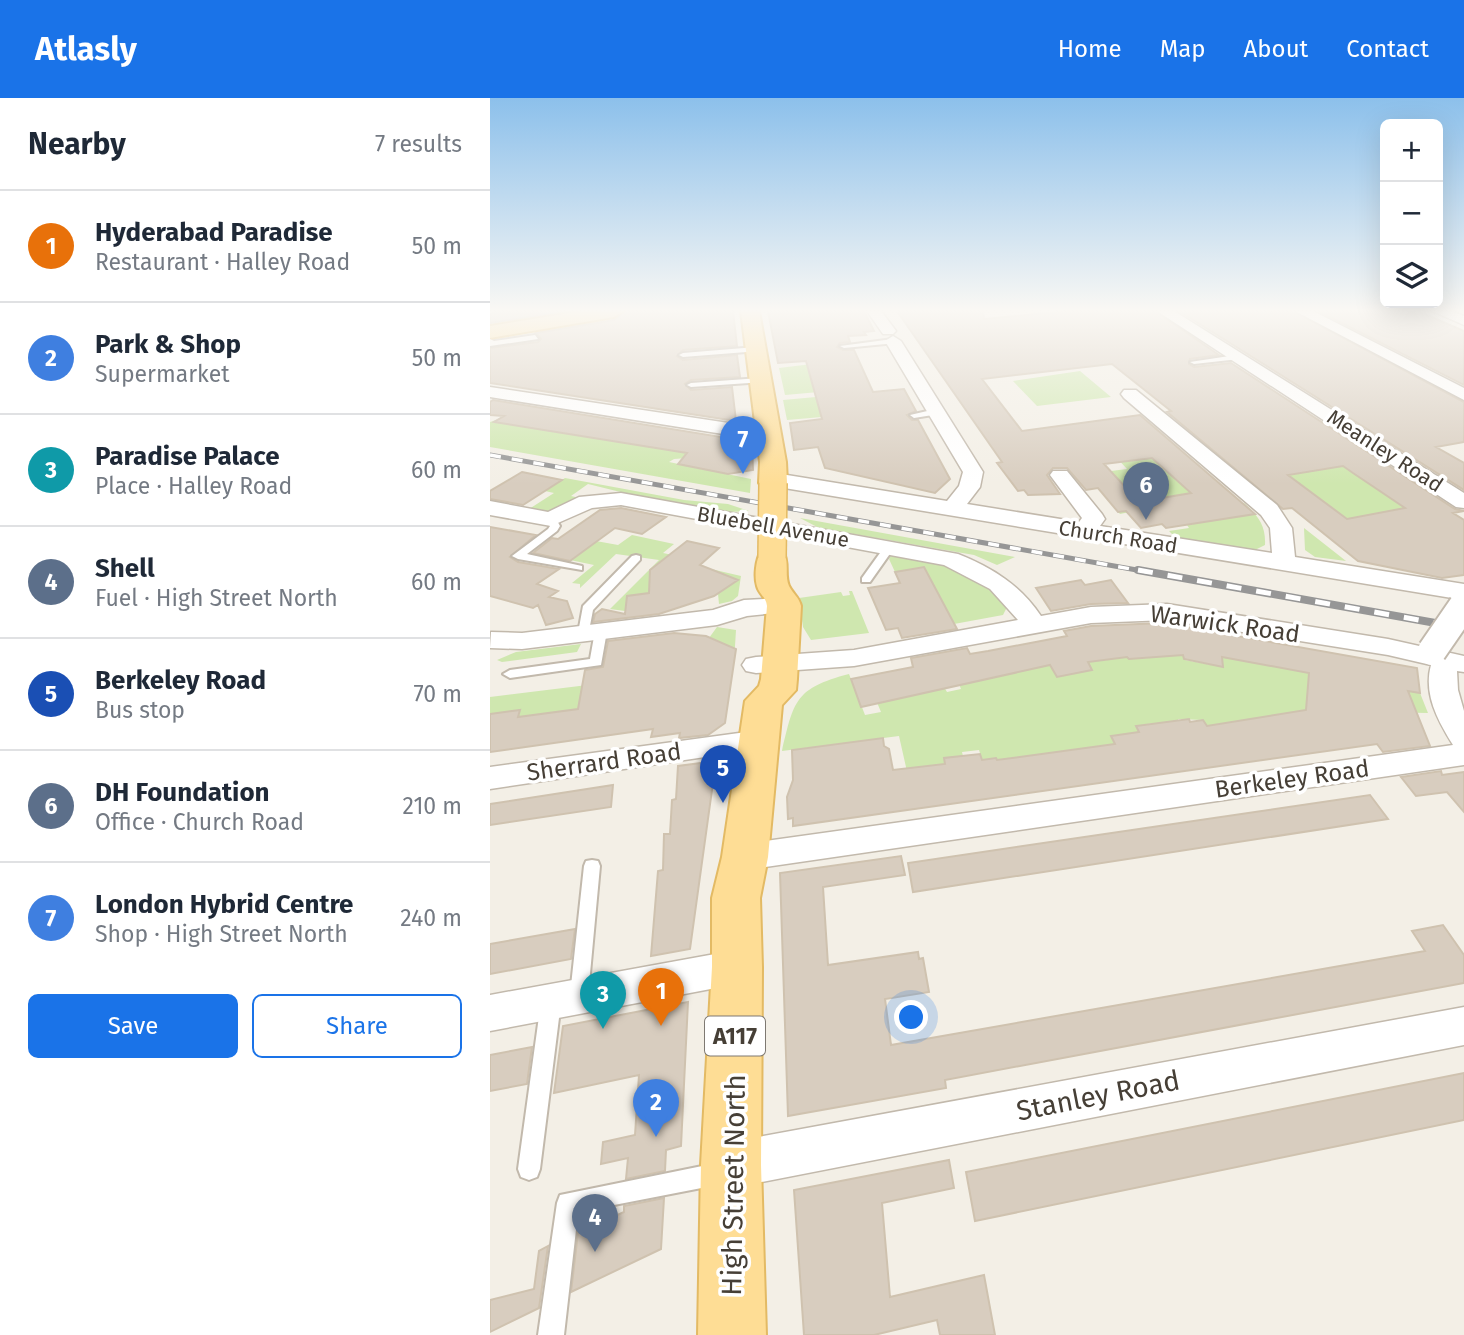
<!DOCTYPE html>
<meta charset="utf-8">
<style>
body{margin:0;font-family:"Fira Sans",sans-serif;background:#f2f2f3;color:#1f2937}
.controls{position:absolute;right:21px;top:21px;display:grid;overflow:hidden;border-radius:10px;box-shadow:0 7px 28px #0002}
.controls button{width:63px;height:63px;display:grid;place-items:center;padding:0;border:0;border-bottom:2px solid #e0e1e3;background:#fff;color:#1f2937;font:35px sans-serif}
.you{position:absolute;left:422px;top:920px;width:24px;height:24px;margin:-18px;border:5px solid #fff;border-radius:50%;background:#1a73e8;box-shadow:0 0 0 10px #1a73e833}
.badge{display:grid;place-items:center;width:46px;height:46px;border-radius:50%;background:#1a73e8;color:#fff;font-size:23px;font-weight:700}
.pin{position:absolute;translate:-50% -58px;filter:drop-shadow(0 2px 4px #0008)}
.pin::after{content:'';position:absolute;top:37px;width:24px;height:21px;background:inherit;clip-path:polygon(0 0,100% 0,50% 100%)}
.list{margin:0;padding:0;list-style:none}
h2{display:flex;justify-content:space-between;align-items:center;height:91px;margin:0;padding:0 28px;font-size:30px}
h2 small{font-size:23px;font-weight:400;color:#747a83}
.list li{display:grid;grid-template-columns:46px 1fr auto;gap:21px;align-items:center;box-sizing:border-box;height:112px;padding:0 28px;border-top:2px solid #e0e1e3}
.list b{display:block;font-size:26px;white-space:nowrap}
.list p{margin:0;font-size:23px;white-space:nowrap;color:#747a83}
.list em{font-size:23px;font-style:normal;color:#747a83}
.actions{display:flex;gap:14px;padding:21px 28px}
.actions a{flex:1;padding:16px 0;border:2px solid #1a73e8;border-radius:10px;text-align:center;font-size:24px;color:#1a73e8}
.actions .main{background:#1a73e8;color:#fff}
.icon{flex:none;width:38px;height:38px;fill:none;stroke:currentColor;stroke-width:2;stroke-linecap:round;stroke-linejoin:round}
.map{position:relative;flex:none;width:974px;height:1237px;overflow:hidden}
header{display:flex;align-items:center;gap:42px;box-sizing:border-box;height:98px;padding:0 35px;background:#1a73e8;color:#fff}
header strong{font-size:33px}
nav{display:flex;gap:38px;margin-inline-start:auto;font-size:24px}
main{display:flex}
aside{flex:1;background:#fff}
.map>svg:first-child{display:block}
.green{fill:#cfe7af}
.building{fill:#d8cdbf;stroke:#cfc2af;stroke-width:2;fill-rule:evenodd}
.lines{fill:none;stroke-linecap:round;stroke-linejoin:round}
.lane-casing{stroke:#c2b9ac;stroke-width:4}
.street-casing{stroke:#c2b9ac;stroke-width:3}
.primary-casing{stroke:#e3ba64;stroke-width:4}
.lane{fill:#fff;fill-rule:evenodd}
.street{fill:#fff;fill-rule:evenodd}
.primary{fill:#fedd95;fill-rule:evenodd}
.rail-far1-casing{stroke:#969696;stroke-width:5}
.rail-casing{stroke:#969696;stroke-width:8}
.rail-far1{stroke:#fff;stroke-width:3.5;stroke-dasharray:11;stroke-linecap:butt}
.rail{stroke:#fff;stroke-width:5;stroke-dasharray:15;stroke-linecap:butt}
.street-bridge-casing{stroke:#c2b9ac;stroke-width:32;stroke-linecap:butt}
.primary-bridge-casing{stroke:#e3ba64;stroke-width:30;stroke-linecap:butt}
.street-bridge{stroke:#fff;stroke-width:28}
.primary-bridge{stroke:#fedd95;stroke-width:27}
.labels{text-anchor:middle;stroke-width:7;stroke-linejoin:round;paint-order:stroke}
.far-street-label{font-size:21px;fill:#463f36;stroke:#fff}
.shield{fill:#fff;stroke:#7e7972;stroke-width:2}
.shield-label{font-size:23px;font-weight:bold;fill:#463f36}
.street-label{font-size:24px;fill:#463f36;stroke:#fff}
.near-street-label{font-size:28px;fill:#463f36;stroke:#fff}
</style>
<header>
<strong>Atlasly</strong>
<nav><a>Home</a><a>Map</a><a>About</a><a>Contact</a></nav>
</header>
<main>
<aside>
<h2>Nearby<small>7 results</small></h2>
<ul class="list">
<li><span class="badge" style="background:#e8710a">1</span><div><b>Hyderabad Paradise</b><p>Restaurant · Halley Road</p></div><em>50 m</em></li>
<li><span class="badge" style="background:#3f7fe0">2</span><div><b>Park &amp; Shop</b><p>Supermarket</p></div><em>50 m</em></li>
<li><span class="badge" style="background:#0f9aa8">3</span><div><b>Paradise Palace</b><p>Place · Halley Road</p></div><em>60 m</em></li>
<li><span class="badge" style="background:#5c6f8a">4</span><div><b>Shell</b><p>Fuel · High Street North</p></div><em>60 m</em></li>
<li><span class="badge" style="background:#1a4fb4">5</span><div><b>Berkeley Road</b><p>Bus stop</p></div><em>70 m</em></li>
<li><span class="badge" style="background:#5c6f8a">6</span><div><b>DH Foundation</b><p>Office · Church Road</p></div><em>210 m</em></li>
<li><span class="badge" style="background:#3f7fe0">7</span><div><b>London Hybrid Centre</b><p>Shop · High Street North</p></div><em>240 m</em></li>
</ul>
<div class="actions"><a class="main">Save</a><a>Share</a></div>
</aside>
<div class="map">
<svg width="974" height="1237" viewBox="0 0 974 1237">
<rect width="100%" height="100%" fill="#f3efe6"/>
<path class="green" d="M322 266 340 293 295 297 289 270Z
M590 273 621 299 547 308 523 283Z
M326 299 329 307 419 299 425 311 297 322 293 302Z
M9 321 185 351 211 359 184 361 179 364 261 381 260 395 0 349V324Z
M642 341 701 395 692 396 698 402 630 416 628 414 653 411 621 373 637 371 614 346Z
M758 347 844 369 854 368 915 410 860 423Z
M75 380 194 402 238 406 259 413 240 414 178 403 175 405 98 386 81 398 94 401 54 416 36 413 64 395 55 393Z
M754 405C768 418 776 427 775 447L765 452 686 440 679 433 699 430 697 427 758 417 747 406Z
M310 420 525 459 507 467 484 457 329 430Z
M814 430 856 463 825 459 815 452Z
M142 437 184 446 173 455 212 463 208 468 251 478 248 498 242 503 229 506 228 496 247 482 160 480 159 495 137 498 136 510 167 509 135 513 120 511 169 462 126 456 90 490V486L82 485 104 467 80 462 106 443 128 447Z
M402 456 452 464 495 482 517 509 513 517 464 526 434 469 405 474 399 461Z
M359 493H362L379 535 321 542 313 529 309 500 351 494 353 498 360 497Z
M227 529 246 532 244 564 91 611 42 617 39 632 25 634 30 613 0 616V599L114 585 219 540Z
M91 546 87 554 12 564 7 562 26 554Z
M692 549 695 562 733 569 732 558 930 595 938 615 886 614 817 600 816 609 819 613 788 616 800 634 751 623 727 626 726 644 713 622 688 621 693 632 669 634 664 625 646 628 649 634 621 638 629 656 618 658 614 647 588 651 511 674 506 660 492 662 489 652 472 654 478 679 468 659 454 660 455 666 436 668 425 709 409 638 292 653C304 603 305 590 359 576L375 617 391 614 383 595 394 604 454 589 457 594 471 591 469 586 560 567 567 578 601 572 598 564 634 555 639 561 657 560Z"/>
<path class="building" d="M6 213H77L0 225V217Z
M135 213H243L247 248 193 252 187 258 193 262 247 257 250 279 201 282 195 286 201 292 242 289 246 323 0 285V250L48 244 51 241 46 235 124 222Z
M278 213H374L384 233 374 234 376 237 358 238 360 244 350 245 347 249 353 252H364L383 294 414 291 426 313 417 317 422 322H428L460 381 445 395 335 370 328 349 304 352 300 325 332 321 316 263 288 265Z
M407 213H493L494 221 577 213H665L729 257 700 261 699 266 704 269 741 265 965 411 974 413 963 415 974 422V477L952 480 868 463 802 410 793 411 677 314 681 313 622 266 492 281 532 333 650 317 765 416 676 430 672 426 651 430 636 413 628 414 608 390 596 392 577 370H563L557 377 570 396 538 397 534 392 528 393 507 365 512 364ZM662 360 701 395 649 404 614 366ZM853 368 863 375 915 410 857 421 798 377Z
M689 213H803L974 304V344L946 349 974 365V392Z
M828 213H928L974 233V287Z
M3 302 262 344 263 372 238 376 188 366 197 355 4 324 14 318 0 317V304Z
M32 374 72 382 33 407 0 401V393Z
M131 410 176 419 152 436 125 430 80 463 43 455 62 440 68 441 110 412Z
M0 429 46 437 20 459 28 464 69 471 47 486 68 493 59 499 77 503 83 520 56 527 48 507 43 510 0 498Z
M197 443 229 450 210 467 248 482 224 498 169 516 103 524 105 516 112 511 135 516 137 498 159 495 160 472Z
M434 469 467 531 412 540 408 530 396 532 378 490 410 485 405 474Z
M591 482 595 487 621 482 638 505 601 506 561 513 546 490Z
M673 525 927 570 930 595 918 593 940 648 893 654 887 646 303 728V720L298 721 297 699 303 682 302 652 393 640 394 648 399 651 403 672 455 666 454 660 490 656 492 662 506 660 507 662 625 646 621 638 649 634 646 628 699 621 700 624 713 622 717 628 816 612 819 575 732 559 733 569 694 561 693 557 639 561 637 559 598 564 602 572 567 579 560 567 371 609 361 581 423 569 421 560 477 550 480 556 498 553 577 538 574 533 601 528Z
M184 535 216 538 246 551 235 625 218 637 189 640 190 635 161 639 163 631 0 654V616L30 612 28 619 88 611 95 572 113 569 118 543Z
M226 663 200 851 161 858 168 773 173 772 174 736H180L182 702 186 701 188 668Z
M951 673 952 677 974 674V714L957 694 926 698 911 679Z
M123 687 121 709 0 727V706Z
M880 697 898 721 423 794 418 765Z
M411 758 415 777 333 789 338 867 428 854 429 861 433 860 439 894 395 901 401 947 935 853 922 833 953 827 974 857V885L455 982 456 990 298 1018 290 775Z
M85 831 81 861 0 876V846Z
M198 904 191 1048 176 1052 175 1073 136 1081 138 1060 111 1066 113 1044 145 1037 149 977 64 995 73 928Z
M42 949 37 986 0 993V957Z
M974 975V1022L485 1123 476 1074Z
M459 1062 464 1090 392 1105 400 1199 494 1177 505 1237H450L447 1222 384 1237H314L304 1092Z
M174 1100 171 1151 81 1194 88 1135 134 1114V1108Z
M58 1148 49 1210 0 1234V1202L44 1191 49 1153Z"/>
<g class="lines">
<g class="lane-casing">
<path id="lane" d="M0 213H4L0 215Z
M45 237 48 241 0 248V241L4 243Z
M403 241 407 243 406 245 354 250 350 248Z
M266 249 270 251 269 253 193 259 189 257 193 255Z
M746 257H749V261L704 266 700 264Z
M270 280H273V284L201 289 197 287 201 285Z
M446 311 449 312V316L424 320 420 317Z
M61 418 65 419 70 428 67 433 37 456 92 468V472L28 461 22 458 58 431 60 428 56 421Z
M399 447 404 450 380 484H372V480L395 448Z
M146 457 150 458V462L103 512 98 538H90L88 535 93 508 142 458Z
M111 529 117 533 111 567 20 580 13 576 20 572 100 561 105 533Z
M102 762 108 763 110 768 98 897 96 903 89 905 82 903 80 897 94 768 96 763Z
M61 896 68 898 71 904 50 1071 47 1079 39 1082 31 1079 28 1071 51 904 54 898Z
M227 1065 235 1068 238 1076 235 1084 227 1087 88 1114 74 1237H48L67 1105 70 1097Z"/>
</g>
<g class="street-casing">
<path id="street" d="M377 213H391L406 233 403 236H393Z
M667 213H684L974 395V410L966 409Z
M805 213H823L974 290V302Z
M942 213H961L974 218V227Z
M403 238 411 243 493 374 490 389 477 406 589 424 592 420 560 377 563 373H577L612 416 615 421 610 428 782 455 780 430 771 417 634 300 631 296 634 292H646L787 407 802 430 805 459 974 486V502L276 387 273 383 276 379 297 377 457 403 469 388 473 374 395 243Z
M0 289 252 327 277 326 286 332 277 338 252 339 0 299Z
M131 395 468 456C503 470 530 487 551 518L601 509 677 506 898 541 974 558V574L967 573 968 592 974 613V667L255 772 243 768 237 759 243 750 255 746 963 647C948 623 933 596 941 567L898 557 677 522 601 525 364 568 266 575 256 573 252 567 256 561 266 559 364 552 528 522 500 491 454 467 131 407 102 410 61 428 0 417V403L58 414 89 399Z
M294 500 303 503 307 508 303 513 257 518 227 527 32 551 0 550 1 534 32 535 223 512 254 502Z
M271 632 282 635 286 642 282 649 0 691V669Z
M247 852 261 857 267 869 261 881 247 886 0 933V897Z
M974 909V947L241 1090 224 1084 218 1067 224 1050 241 1044Z"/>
</g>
<g class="primary-casing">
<path id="primary" d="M92 213H133L124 219 0 240V228Z
M251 213H269L296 364 297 385 293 391 283 393 273 391 269 385 270 364Z
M282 451 293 453C300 465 294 476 299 488 303 496 309 499 311 508L307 581 306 592 292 607 278 759 270 800 272 869 271 1067 276 1237H208L211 1067 222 869V800L232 759 255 603 269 588 271 581 277 508C276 499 269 496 267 488 264 478 266 462 271 453Z"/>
</g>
<use href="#lane" class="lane"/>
<use href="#street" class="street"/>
<use href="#primary" class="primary"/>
<g class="rail-far1-casing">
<path id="rail-far1" d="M0 357 658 474"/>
</g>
<g class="rail-casing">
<path id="rail" d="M648 472 974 530"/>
</g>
<use href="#rail-far1" class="rail-far1"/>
<use href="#rail" class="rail"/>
<g class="street-bridge-casing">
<path id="street-bridge" d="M942 553 973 508"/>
</g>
<g class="primary-bridge-casing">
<path id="primary-bridge" d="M282 460 283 385"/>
</g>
<use href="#street-bridge" class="street-bridge"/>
<use href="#primary-bridge" class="primary-bridge"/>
</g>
<linearGradient id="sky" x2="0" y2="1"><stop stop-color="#8cc0eb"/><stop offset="0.55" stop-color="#faf8f4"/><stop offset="1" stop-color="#faf8f4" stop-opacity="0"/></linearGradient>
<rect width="974" height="386" fill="url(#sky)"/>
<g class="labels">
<g class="far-street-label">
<text transform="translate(895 353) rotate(33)" y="7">Meanley Road</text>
<text transform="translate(283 429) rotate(10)" y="7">Bluebell Avenue</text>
<text transform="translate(628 439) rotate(9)" y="7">Church Road</text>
</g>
<rect class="shield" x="215" y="918.5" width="60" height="39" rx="5"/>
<g class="shield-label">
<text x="245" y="946">A117</text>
</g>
<g class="street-label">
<text transform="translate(735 526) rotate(8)" y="8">Warwick Road</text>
<text transform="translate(114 664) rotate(-8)" y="8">Sherrard Road</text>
<text transform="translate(802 681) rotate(-8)" y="8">Berkeley Road</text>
</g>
<g class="near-street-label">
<text transform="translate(608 997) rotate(-11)" y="10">Stanley Road</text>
<text transform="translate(243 1087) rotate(-89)" y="10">High Street North</text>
</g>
</g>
</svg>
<div class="controls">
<button>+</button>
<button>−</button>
<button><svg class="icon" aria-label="layers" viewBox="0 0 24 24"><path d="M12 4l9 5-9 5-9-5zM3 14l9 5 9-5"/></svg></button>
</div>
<div class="you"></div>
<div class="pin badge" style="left:171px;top:928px;background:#e8710a">1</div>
<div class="pin badge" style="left:166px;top:1039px;background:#3f7fe0">2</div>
<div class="pin badge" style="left:113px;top:931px;background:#0f9aa8">3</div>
<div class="pin badge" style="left:105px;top:1154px;background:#5c6f8a">4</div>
<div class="pin badge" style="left:233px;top:705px;background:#1a4fb4">5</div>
<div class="pin badge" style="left:656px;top:422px;background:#5c6f8a">6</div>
<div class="pin badge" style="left:253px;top:376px;background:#3f7fe0">7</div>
</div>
</main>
